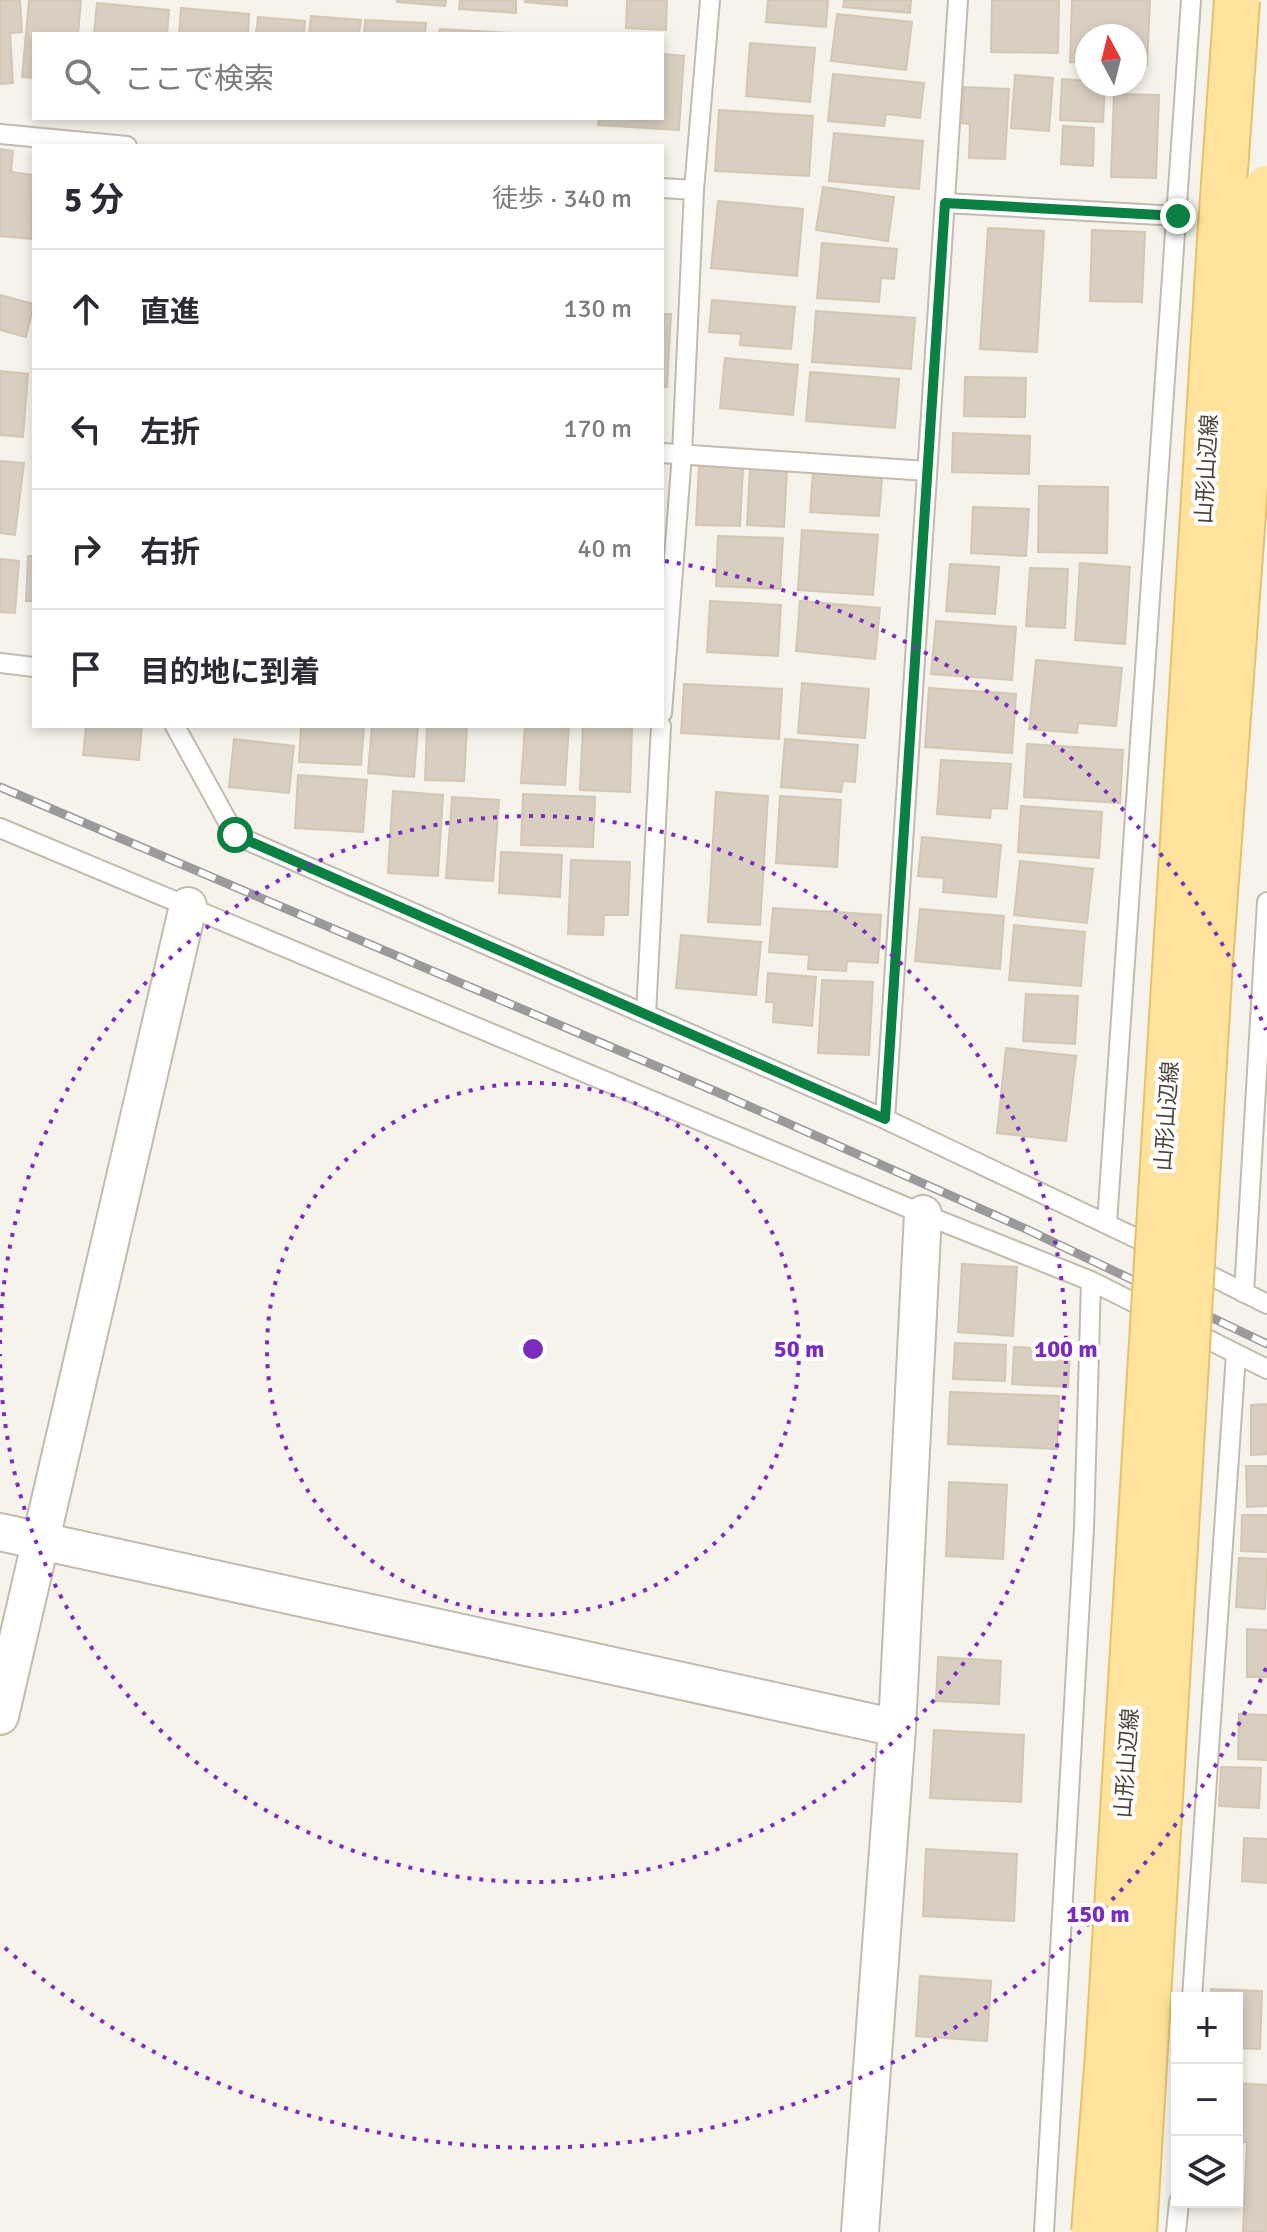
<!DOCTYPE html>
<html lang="ja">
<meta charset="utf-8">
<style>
body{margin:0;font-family:Signika,"Noto Sans JP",sans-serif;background:#f2f2f3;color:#2b2b33}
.controls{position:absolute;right:24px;bottom:24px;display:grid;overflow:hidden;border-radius:0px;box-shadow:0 4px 12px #0003}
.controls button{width:72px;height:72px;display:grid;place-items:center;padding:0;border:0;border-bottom:2px solid #e1e1e2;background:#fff;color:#2b2b33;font:40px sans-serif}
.compass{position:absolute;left:1075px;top:24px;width:72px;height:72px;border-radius:50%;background:#fff;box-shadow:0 4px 12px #0003;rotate:353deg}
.stop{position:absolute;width:24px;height:24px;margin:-18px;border:6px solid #0b8043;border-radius:50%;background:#fff}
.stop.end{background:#0b8043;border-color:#fff;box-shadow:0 2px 8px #0008}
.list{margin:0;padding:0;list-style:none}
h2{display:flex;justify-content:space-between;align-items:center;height:104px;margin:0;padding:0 32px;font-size:34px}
h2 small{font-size:26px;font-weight:400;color:#7c7c81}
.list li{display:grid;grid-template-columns:52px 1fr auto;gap:24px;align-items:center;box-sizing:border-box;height:120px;padding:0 32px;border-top:2px solid #e1e1e2}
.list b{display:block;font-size:30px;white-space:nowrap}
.list em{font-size:26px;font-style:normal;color:#7c7c81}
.icon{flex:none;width:44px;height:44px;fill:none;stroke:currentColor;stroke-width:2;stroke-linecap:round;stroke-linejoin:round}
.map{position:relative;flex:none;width:1267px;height:2232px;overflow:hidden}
.search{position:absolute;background:#fff;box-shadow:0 4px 12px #0003;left:32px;top:32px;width:632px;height:88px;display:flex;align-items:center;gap:20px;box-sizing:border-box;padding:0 28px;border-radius:0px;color:#7c7c81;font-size:30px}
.panel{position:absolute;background:#fff;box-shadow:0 4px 12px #0003;left:32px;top:144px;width:632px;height:584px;border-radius:0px}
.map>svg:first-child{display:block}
.building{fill:#d8cfc1;stroke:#d3c7b4;stroke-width:2}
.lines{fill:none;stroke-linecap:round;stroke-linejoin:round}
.service-casing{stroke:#c2bbae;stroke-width:22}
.minor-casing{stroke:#c2bbae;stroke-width:40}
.service{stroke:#fff;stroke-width:18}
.minor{stroke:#fff;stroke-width:36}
.rail-casing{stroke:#9a9a9a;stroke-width:9}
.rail{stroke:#fff;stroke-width:6;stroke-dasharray:18;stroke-linecap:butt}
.primary-bridge-casing{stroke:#e6c16a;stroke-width:48;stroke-linecap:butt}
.primary-bridge{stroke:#ffe39c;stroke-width:44}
.route{stroke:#0b8043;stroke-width:10}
.ring{fill:none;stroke:#7b2cbf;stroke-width:4;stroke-dasharray:4 8}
.labels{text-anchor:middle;stroke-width:8;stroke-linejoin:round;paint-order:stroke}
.street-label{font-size:22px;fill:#4b4439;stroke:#fff}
.centre{fill:#7b2cbf;stroke:#fff;stroke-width:4}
.ring-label{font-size:24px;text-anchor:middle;font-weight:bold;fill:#7b2cbf;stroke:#fff;stroke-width:8;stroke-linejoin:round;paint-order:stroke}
</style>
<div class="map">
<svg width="1267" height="2232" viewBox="0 0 1267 2232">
<rect width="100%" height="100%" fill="#f6f3ec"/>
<path class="building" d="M0 0H20L22 32 10 33 13 83 0 84Z
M29 0H81L78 34H34V78L22 77Z
M397 0H446L445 6 397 2Z
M460 0H516V13L459 9Z
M525 0H567V6L525 2Z
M627 0H667L666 30 626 28Z
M768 0H828L826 27 766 22Z
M844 0H911L910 13 843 7Z
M992 0H1059L1058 53 991 52Z
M1072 0H1150L1147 65 1135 64V36H1087V63L1070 62Z
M97 3 169 10 167 34H94Z
M181 8 249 14 248 34H179Z
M837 14 912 22 906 70 831 61Z
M311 16 361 20 359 34H309Z
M258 17 305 21 304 34H256Z
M365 20 426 23 425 34H364Z
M440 29 508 33V34H439Z
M750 43 815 48 810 102 746 96Z
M662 54 684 56 679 130 598 125 599 118H662Z
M833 74 924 83 920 118 886 114 884 126 828 121Z
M1015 75 1053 78 1049 131 1011 128Z
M1062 79 1087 81V84H1105L1103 122 1060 120Z
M964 87 1009 89 1005 159 969 158 970 124 962 123Z
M1114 94 1159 95 1156 178 1111 177Z
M719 110 813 116 809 176 715 171Z
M1063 126 1094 128 1093 166 1061 164Z
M834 133 923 141 919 189 829 181Z
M0 149 13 151 11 172 34 175 31 239 0 236Z
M823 187 894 197 888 241 816 230Z
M718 201 803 209 797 276 711 268Z
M988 228 1044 231 1037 352 980 349Z
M1092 230 1145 232 1142 302 1090 301Z
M822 243 897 249 894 279 881 278 879 302 817 298Z
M0 295 34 304 26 337 0 330Z
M712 300 795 307 791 349 740 345 741 334 709 332Z
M816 311 915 318 911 369 812 362Z
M662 314H671L667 387H662Z
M725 358 798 365 793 415 720 408Z
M0 371 28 374 23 437 0 435Z
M810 372 899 379 895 428 806 421Z
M965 377 1026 378 1025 417 964 416Z
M953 433 1030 436 1029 474 952 472Z
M0 461 24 463 15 535 0 533Z
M699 466 743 468 740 526 696 525Z
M750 468 787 470 784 527 747 525Z
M813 473 882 478 879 516 810 512Z
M1039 486 1108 487 1107 553 1038 552Z
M973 507 1029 509 1026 556 971 553Z
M802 530 878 535 873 595 798 590Z
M718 536 783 538 780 589 716 586Z
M28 556H34V601H26Z
M0 559 19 561 15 613 0 612Z
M1080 563 1130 567 1125 644 1075 640Z
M950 564 999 567 995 614 946 611Z
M1030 568 1068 569 1065 628 1026 626Z
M710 601 781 605 778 656 707 652Z
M800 601 880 608 875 659 796 651Z
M936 621 1016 627 1012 680 931 674Z
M1036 660 1122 668 1116 726 1078 723 1077 733 1029 729Z
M802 683 869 689 865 738 798 733Z
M684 684 782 689 779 739 681 733Z
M929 688 1016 694 1012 753 925 747Z
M86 726H142L139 760 83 755Z
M301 726H364L361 765 299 762Z
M372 726H418L414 777 368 773Z
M427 726H467L464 781 425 780Z
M525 726H569L565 785 521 783Z
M583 726H632L630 792 580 790Z
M234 739 294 746 289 793 229 787Z
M785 739 858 745 855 782 843 781 841 792 781 787Z
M1027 744 1123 750 1120 803 1024 797Z
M941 760 1011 764 1007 809 991 808 990 818 937 814Z
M298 775 367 780 363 832 295 828Z
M393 791 443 795 438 876 388 873Z
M716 792 768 796 760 925 708 922Z
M523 794 595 797 593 847 521 845Z
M780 796 841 800 837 867 776 863Z
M452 797 499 800 493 881 446 878Z
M1021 806 1102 812 1099 858 1018 852Z
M922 837 1001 845 996 897 943 892 944 878 918 876Z
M501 852 562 855 560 897 499 893Z
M571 860 630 862 628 915H604L603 935 568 934Z
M1020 861 1093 869 1087 923 1014 915Z
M773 908 881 915 878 963 847 961 846 971 808 969 809 955 769 952Z
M920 909 1004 916 1000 969 915 961Z
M1014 925 1085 932 1081 986 1009 980Z
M681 935 761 942 756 995 676 988Z
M768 973 816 977 812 1026 773 1022 774 1002H766Z
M822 980 873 982 869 1055 818 1053Z
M1026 994 1078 996 1075 1044 1023 1041Z
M1006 1048 1076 1056 1066 1141 997 1133Z
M962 1264 1017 1267 1013 1336 958 1332Z
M955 1343 1006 1345 1005 1381 953 1379Z
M1014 1347 1070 1350 1068 1387 1012 1384Z
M950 1392 1059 1396 1057 1449 948 1444Z
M1267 1404V1454L1251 1455V1405Z
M1246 1466H1267V1506L1247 1507Z
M949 1482 1007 1485 1003 1559 946 1556Z
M1242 1515H1267V1552L1241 1551Z
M1239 1558 1267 1559 1265 1609 1236 1607Z
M1247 1629 1267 1630V1677H1247Z
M938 1657 1001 1661 999 1704 936 1701Z
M1239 1714 1267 1715V1760L1238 1759Z
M934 1730 1024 1735 1021 1802 930 1798Z
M1221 1767 1261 1768 1259 1808 1219 1806Z
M1244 1838 1267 1839V1883L1242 1881Z
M926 1849 1017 1854 1014 1921 923 1916Z
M920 1976 991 1981 987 2041 916 2036Z
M1211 1989 1262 1991 1260 2049 1237 2048V1998H1210Z
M1237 2083 1267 2085V2232H1243L1247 2142H1237Z"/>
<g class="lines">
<g class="service-casing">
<path id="service" d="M0 134 127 146
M662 188 694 190
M945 203 1178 216
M662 453 927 471
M0 663 34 667
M662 713 682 454 694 190 710 0
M175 726 235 835 885 1119 1157 1248
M0 828 923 1214 1091 1281 1153 1312
M646 1014 661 726
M885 1119 958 0
M1107 1223 1191 0
M1191 1266 1267 1304
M1244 1293 1267 902
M1187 1329 1267 1369
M1192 1998 1236 1354
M1044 2232 1084 1528 1091 1281
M1176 2232 1179 2202"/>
</g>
<g class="minor-casing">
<path id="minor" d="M0 1532 897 1728
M0 1716 188 906
M860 2232 897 1728 923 1214"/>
</g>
<use href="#service" class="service"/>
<use href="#minor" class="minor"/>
<g class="rail-casing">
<path id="rail" d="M0 787 717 1092 1026 1229 1267 1344"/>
</g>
<use href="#rail" class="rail"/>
<g class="primary-bridge-casing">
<path id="primary-bridge" d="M1094 2232 1108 2055 1220 240 1237 0
M1134 2232 1210 961 1267 188"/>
</g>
<use href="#primary-bridge" class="primary-bridge"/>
</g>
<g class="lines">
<path class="route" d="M235 835 885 1119 945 203 1178 216"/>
</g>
<g class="ring">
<circle cx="533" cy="1349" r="266"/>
<path d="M0 1344A533 533 0 1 1 0 1354"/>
<path d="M1266 1668A799 799 0 0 1 4 1947M665 561A799 799 0 0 1 1266 1030"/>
</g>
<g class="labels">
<g class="street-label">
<text transform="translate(1206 469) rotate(-87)" y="8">山形山辺線</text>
<text transform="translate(1166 1116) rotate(-86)" y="8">山形山辺線</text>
<text transform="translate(1126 1763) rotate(-86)" y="8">山形山辺線</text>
</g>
</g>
<circle cx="533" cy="1349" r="12" class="centre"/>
<g class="ring-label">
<text x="799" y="1357">50 m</text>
<text x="1066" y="1357">100 m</text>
<text x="1098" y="1922">150 m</text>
</g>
</svg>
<div class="controls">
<button>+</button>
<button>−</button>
<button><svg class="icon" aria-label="layers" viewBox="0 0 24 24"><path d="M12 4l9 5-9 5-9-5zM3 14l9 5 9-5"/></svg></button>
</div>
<svg class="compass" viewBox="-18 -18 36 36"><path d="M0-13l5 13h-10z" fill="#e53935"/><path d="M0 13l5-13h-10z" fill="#7c7c81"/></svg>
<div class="stop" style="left:235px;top:835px"></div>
<div class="stop end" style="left:1178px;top:216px"></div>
<div class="search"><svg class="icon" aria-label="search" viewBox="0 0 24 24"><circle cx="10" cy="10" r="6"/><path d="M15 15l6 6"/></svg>ここで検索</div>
<section class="panel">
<h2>5 分<small>徒歩 · 340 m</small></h2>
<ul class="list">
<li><svg class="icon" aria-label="ahead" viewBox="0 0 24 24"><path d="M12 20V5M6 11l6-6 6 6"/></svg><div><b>直進</b></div><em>130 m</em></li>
<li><svg class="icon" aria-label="left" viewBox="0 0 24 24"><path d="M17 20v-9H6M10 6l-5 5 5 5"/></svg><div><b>左折</b></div><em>170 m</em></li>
<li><svg class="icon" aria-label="right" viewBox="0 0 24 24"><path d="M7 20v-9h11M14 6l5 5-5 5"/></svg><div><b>右折</b></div><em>40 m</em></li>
<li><svg class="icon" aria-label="arrive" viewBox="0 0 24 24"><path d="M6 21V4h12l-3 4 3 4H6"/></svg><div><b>目的地に到着</b></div></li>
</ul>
</section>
</div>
